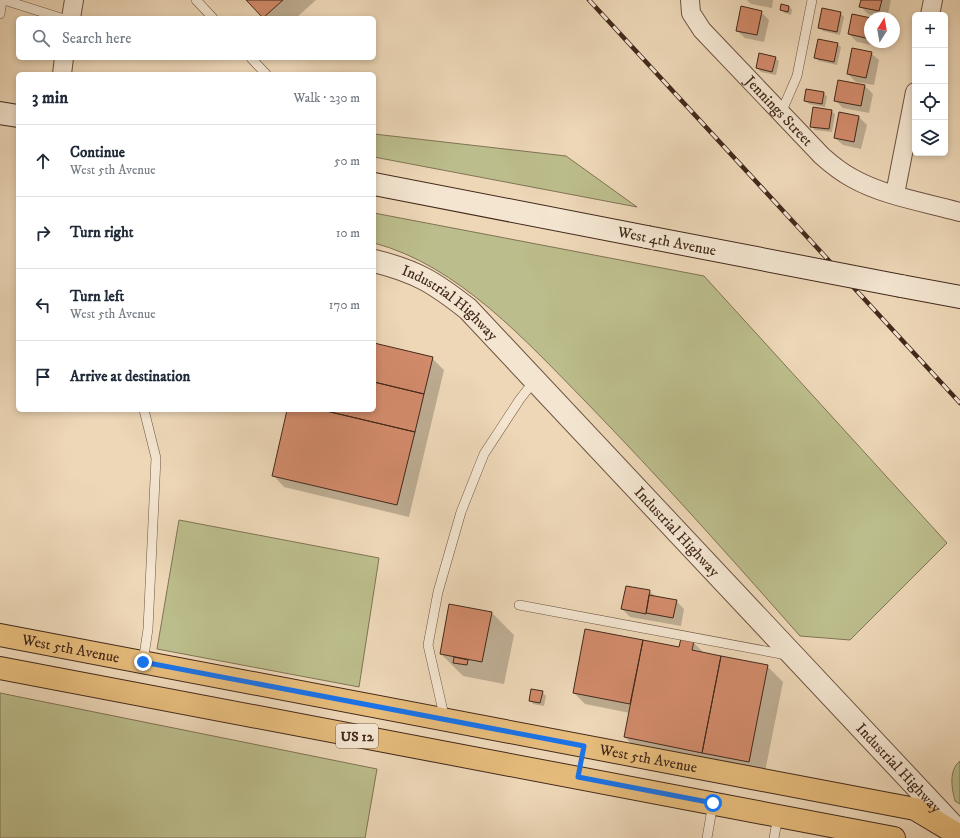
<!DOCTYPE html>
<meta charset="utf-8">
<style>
body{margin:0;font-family:"IM FELL DW Pica",serif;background:#f2f2f3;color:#1f2937}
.controls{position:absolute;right:12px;top:12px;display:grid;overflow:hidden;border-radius:6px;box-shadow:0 2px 6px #0003}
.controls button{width:36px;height:36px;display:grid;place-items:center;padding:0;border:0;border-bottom:1px solid #e0e1e3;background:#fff;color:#1f2937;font:20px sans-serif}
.compass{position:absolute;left:864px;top:12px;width:36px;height:36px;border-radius:50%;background:#fff;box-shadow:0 2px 6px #0003;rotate:11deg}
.stop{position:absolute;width:12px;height:12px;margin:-9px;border:3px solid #1a73e8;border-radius:50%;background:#fff}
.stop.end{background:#1a73e8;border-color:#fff;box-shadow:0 1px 4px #0008}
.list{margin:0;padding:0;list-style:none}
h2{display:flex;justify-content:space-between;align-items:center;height:52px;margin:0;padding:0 16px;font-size:17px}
h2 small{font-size:13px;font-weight:400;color:#747a83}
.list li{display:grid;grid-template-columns:26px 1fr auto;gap:12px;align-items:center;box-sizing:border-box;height:72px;padding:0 16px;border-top:1px solid #e0e1e3}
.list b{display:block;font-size:15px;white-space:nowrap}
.list p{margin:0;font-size:13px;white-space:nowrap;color:#747a83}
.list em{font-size:13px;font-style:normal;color:#747a83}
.icon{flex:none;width:22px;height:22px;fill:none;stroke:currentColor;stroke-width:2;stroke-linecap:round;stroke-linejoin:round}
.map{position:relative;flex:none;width:960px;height:838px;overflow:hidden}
.search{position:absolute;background:#fff;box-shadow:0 2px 6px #0003;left:16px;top:16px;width:360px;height:44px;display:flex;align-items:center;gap:10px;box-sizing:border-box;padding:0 14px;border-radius:6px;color:#747a83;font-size:15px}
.panel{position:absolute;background:#fff;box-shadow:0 2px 6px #0003;left:16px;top:72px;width:360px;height:340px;border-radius:6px}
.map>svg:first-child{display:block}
.green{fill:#bcbd8c;stroke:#807354}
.shadow{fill:#0003}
.building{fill:#d28b6b;stroke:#43291b}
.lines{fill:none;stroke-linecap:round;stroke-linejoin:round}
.service-casing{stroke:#6e5442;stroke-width:10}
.minor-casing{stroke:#6e5442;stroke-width:20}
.tertiary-casing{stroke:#6e5442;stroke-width:24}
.secondary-casing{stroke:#43291b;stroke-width:24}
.primary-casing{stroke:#43291b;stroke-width:24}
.service{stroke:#f3e5d0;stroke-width:9}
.minor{stroke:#f3e5d0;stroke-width:18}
.tertiary{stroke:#f3e5d0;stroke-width:22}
.secondary{stroke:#f3e5d0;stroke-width:22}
.primary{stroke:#e6bc7c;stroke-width:22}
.rail-casing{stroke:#43291b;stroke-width:4.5}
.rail{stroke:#f3e5d0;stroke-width:3;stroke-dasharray:9;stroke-linecap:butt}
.secondary-bridge-casing{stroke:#43291b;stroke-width:24;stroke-linecap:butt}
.secondary-bridge{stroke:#f3e5d0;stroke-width:22}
.route{stroke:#1a73e8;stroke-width:5}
.labels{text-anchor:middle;stroke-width:4;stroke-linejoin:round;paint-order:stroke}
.shield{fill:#f3e5d0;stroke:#786151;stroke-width:1}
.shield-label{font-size:14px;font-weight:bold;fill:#43291b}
.street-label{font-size:15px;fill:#43291b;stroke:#f3e5d0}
</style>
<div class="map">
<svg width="960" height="838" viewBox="0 0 960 838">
<rect width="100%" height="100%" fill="#edd7b7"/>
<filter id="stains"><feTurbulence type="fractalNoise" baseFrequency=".005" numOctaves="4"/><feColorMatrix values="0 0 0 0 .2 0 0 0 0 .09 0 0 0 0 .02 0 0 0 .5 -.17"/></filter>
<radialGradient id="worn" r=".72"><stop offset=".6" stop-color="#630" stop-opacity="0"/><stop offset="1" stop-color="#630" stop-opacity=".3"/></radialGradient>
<path class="green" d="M374 134 566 156 637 207 374 157Z
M374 213 704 276 947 543 850 640 800 636C730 557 660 478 586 402 527 342 458 265 374 243Z
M179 520 379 558 359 687 157 649Z
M0 693 377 769 365 838H0Z
M960 761V804L955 801C952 789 948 771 960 761Z"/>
<path class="shadow" d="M247 0H316L296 18H263Z
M747 0H773L772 8 751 4Z
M862 0H891L887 18 868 14 860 6Z
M789 6 792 10 791 15 785 13 781 10Z
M761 12 769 20 764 42 745 38 737 31Z
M840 13 844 17 840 35 823 31 819 28Z
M870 19V42H882V47L857 42 849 34Z
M837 44 841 47 837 65 819 61 815 58Z
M871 53 879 60 874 85 856 82 848 74Z
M775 58 779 61 776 75 761 72 757 68Z
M839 81 865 86 873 94 869 113 843 108 835 100Z
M824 93 827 97 825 107 809 104 805 101Z
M831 111 835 114 832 132 815 130 812 126Z
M859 117 867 125 861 149 843 145 835 138Z
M374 344 432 358 444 370 409 517 284 487 273 475 288 410H374Z
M649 591 656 597 676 601 684 609 681 626 630 617 622 609Z
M492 613 514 635 504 684 463 676 441 654Z
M642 641 680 648 693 642 705 654 767 666 783 682 764 777 640 753 625 737 630 713 585 704 574 693Z
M542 692 546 696 544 706 533 704 530 700Z"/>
<path class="building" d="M246 0H283L263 18Z
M861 0H882L879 11 859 7Z
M781 4 789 6 788 12 780 10Z
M741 6 762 11 757 35 736 31Z
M822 8 841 12 837 32 818 28Z
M852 14 871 18 870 39 848 34Z
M818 39 838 43 834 62 814 58Z
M852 48 872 52 866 78 847 74Z
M759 53 776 57 772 72 756 68Z
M838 80 865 85 861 106 834 101Z
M806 89 824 92 822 104 804 101Z
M813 107 832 110 829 129 810 127Z
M839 112 859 116 854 142 834 138Z
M374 343 433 357 424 394 374 382Z
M374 382 424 394 415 432 322 410H374Z
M287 410H322L415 432 397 505 272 476Z
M626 586 650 590 646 614 621 609Z
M649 595 677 600 673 618 646 613Z
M449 604 492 612 482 662 440 654Z
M585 629 643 640 630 704 573 693Z
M681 638 694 641 692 650 721 656 702 753 624 737 643 640 679 647Z
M721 656 768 665 749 762 702 753Z
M454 657 468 660 467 665 453 663Z
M531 689 543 691 540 703 529 701Z"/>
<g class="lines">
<g class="service-casing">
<path id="service" d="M4 0 61 18
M196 0 213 18
M0 14 2 0
M251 58 266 74
M781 113 797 76 812 0
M519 605 787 655
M143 662 148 629 156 458 144 410
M445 720 428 645 438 592 461 512 484 454 520 399 535 380
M707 838 713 803
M774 838 778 816"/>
</g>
<g class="minor-casing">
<g id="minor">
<path id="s1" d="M690 0 691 13 702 30 822 156C831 164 841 172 852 178 884 196 924 202 960 212"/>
<path d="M930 15 933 0"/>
<path d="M71 18 74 0"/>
<path d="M62 74 64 58"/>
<path d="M895 194 915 92"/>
</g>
</g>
<g class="tertiary-casing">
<g id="tertiary">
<path id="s2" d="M374 261C416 271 435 283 468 309L959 832"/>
</g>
</g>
<g class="secondary-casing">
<path id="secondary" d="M0 113 18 116
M374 184 647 237
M901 286 960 297"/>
</g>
<g class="primary-casing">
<g id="primary">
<path id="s3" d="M0 635 915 809 960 836"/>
<path d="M0 668C298 726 596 780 894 838"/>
</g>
</g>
<use href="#service" class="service"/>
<use href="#minor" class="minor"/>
<use href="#tertiary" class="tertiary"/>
<use href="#secondary" class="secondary"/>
<use href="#primary" class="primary"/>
<g class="rail-casing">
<path id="rail" d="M589 0 960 403"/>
</g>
<use href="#rail" class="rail"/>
<g class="secondary-bridge-casing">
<path id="secondary-bridge" d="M647 237 901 286"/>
</g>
<use href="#secondary-bridge" class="secondary-bridge"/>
</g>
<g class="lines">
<path class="route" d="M143 662 584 746 578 777 713 803"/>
</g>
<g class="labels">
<rect class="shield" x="336" y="724" width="42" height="24" rx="3"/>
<g class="shield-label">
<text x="357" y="741">US 12</text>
</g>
<g class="street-label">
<text dy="5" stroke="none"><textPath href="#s1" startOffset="145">Jennings Street</textPath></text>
<text transform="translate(667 241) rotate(11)" y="5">West 4th Avenue</text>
<text dy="5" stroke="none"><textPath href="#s2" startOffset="88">Industrial Highway</textPath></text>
<text dy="5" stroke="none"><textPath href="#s2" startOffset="412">Industrial Highway</textPath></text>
<text dy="5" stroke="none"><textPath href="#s3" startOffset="72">West 5th Avenue</textPath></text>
<text dy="5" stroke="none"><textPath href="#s3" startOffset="660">West 5th Avenue</textPath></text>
<text dy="5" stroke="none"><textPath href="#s2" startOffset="736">Industrial Highway</textPath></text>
</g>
</g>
<rect width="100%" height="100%" filter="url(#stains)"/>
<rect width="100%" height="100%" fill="url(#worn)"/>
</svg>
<div class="controls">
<button>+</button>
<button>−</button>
<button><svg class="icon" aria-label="locate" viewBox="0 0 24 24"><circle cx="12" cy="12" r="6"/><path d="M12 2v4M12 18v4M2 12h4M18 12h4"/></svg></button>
<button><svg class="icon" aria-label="layers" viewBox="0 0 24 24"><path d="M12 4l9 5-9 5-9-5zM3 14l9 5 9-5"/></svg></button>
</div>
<svg class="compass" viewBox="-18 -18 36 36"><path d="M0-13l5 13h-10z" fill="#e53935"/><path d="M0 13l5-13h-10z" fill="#747a83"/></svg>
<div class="stop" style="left:713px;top:803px"></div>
<div class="stop end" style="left:143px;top:662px"></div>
<div class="search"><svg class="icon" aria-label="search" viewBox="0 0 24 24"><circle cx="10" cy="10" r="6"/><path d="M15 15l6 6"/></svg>Search here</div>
<section class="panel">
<h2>3 min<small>Walk · 230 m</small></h2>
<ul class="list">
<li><svg class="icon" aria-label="ahead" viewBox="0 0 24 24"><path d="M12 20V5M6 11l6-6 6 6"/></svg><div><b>Continue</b><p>West 5th Avenue</p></div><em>50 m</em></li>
<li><svg class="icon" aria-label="right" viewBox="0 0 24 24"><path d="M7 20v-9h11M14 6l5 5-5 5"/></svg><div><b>Turn right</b></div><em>10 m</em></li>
<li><svg class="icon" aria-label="left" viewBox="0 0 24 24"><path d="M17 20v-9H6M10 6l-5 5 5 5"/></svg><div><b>Turn left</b><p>West 5th Avenue</p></div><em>170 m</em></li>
<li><svg class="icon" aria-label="arrive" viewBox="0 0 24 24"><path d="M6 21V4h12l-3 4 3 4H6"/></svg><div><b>Arrive at destination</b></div></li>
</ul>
</section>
</div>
